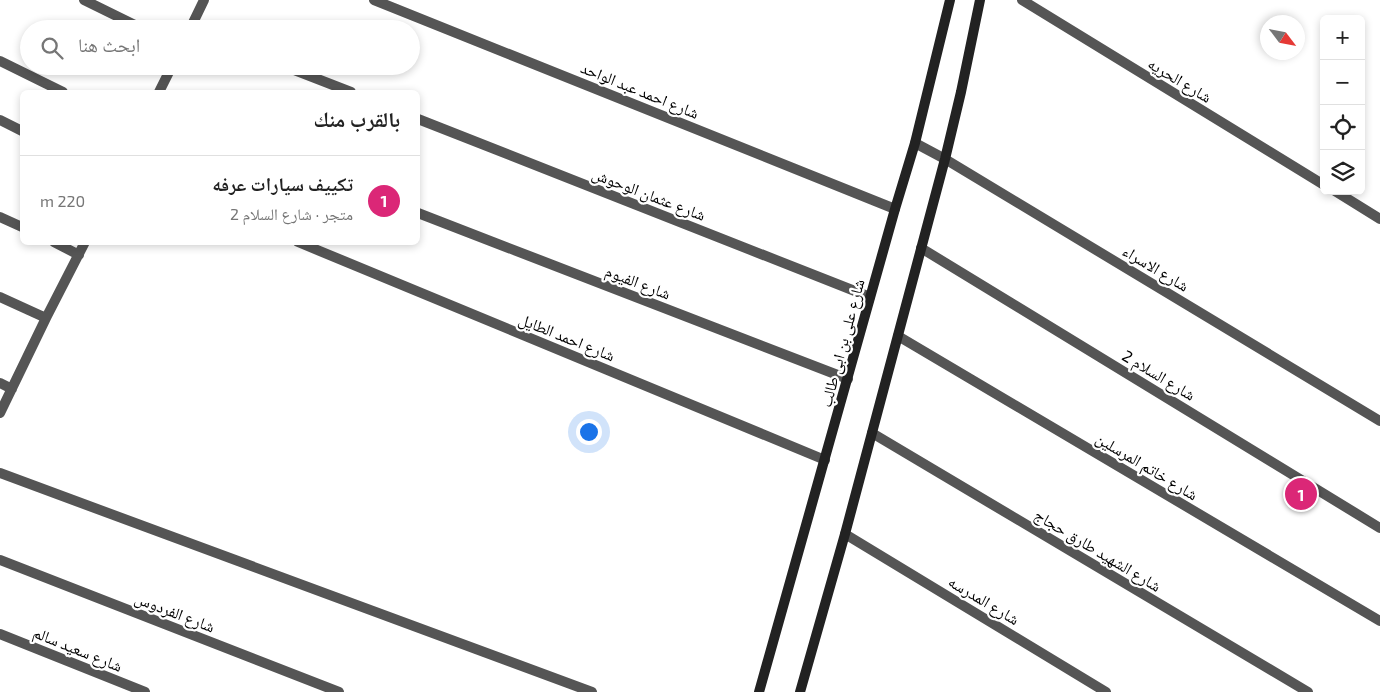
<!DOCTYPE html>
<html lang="ar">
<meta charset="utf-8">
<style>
body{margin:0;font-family:"Exo 2","Noto Naskh Arabic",sans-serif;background:#f6f6f6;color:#222;direction:rtl}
.controls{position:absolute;right:15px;top:15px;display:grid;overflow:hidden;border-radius:8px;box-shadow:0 2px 8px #0003}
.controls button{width:45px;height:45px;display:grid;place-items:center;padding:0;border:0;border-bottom:1px solid #e0e0e0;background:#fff;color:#222;font:25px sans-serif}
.compass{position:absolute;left:1260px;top:15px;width:45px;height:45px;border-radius:50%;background:#fff;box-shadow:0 2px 8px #0003;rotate:122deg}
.you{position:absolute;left:588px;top:431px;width:18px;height:18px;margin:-12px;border:4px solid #fff;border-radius:50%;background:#1a73e8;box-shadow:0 0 0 8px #1a73e833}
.badge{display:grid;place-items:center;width:32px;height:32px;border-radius:50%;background:#db2777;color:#fff;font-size:16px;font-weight:700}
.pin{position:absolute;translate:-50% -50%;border:2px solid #fff;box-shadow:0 1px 5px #0006}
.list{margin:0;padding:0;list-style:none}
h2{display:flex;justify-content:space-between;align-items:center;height:65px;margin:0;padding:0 20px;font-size:21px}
h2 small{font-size:16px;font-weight:400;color:#767676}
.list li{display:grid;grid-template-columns:32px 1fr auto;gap:15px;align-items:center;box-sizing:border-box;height:90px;padding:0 20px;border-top:1px solid #e0e0e0}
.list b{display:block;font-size:19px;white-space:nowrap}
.list p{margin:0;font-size:16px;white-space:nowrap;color:#767676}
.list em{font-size:16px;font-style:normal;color:#767676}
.icon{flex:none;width:28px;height:28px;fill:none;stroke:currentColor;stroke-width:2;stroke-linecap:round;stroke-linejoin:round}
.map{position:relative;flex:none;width:1380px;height:692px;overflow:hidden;direction:ltr}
.search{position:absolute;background:#fff;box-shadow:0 2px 8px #0003;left:20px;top:20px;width:400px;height:55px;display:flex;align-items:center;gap:12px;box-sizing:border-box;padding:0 18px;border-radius:28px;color:#767676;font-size:19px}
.panel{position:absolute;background:#fff;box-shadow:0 2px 8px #0003;left:20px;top:90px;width:400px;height:155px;border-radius:8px;direction:rtl}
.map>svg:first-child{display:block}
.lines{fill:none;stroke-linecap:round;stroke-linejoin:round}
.street{stroke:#555;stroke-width:10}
.secondary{stroke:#222;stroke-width:10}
.labels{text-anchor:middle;stroke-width:4.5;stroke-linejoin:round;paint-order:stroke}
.street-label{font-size:16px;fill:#000;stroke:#fff}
</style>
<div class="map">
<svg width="1380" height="692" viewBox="0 0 1380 692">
<rect width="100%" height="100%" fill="#fff"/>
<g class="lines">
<path class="street" d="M84 0 143 29
M374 0 895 209
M1022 0 1324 185
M190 29 204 0
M0 61 63 92
M284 66 351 92
M159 92 172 66
M418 119 870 297
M0 120 22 131
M915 143 945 159 1380 421
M1335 191 1380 219
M418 213 848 379
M0 217 22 227
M54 242 79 255
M298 242 825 460
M921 248 1380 528
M0 297 46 318
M898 336 1380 621
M0 383 12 389
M0 413 46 318 85 242
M872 433 1308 692
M0 473 592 692
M845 534 1106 692
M0 560 339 692
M0 634 145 692"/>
<path class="secondary" d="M759 692 895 209 915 143 950 0
M800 692 845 534 945 159 961 92 980 0"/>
</g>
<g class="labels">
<g class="street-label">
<text transform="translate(1180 80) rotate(31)" y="6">شارع الحريه</text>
<text transform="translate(640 90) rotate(22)" y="6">شارع احمد عبد الواحد</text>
<text transform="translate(649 194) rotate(21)" y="6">شارع عثمان الوحوش</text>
<text transform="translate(1156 268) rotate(31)" y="6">شارع الاسراء</text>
<text transform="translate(638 282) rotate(21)" y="6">شارع الفيوم</text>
<text transform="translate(567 337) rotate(22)" y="6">شارع احمد الطايل</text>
<text transform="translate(842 343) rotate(-75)" y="6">شارع على بن ابى طالب</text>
<text transform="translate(1159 375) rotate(31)" y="6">شارع السلام 2</text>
<text transform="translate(1147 466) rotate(31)" y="6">شارع خاتم المرسلين</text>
<text transform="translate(1098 550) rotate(31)" y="6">شارع الشهيد طارق حجاج</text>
<text transform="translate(984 600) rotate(31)" y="6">شارع المدرسه</text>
<text transform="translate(175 612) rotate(21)" y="6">شارع الفردوس</text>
<text transform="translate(78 649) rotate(22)" y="6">شارع سعيد سالم</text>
</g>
</g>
</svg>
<div class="controls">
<button>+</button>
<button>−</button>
<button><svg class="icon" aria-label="locate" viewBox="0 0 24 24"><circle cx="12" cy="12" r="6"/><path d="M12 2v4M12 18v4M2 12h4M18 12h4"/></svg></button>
<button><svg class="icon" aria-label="layers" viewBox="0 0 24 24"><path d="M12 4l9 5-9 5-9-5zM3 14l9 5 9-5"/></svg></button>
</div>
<svg class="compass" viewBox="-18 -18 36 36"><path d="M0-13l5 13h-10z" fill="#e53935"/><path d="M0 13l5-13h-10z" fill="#767676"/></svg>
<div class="you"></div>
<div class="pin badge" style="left:1301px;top:494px">1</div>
<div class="search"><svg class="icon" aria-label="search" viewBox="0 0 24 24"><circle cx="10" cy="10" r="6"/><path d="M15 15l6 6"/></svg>ابحث هنا</div>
<section class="panel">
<h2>بالقرب منك<small></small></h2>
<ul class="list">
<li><span class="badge">1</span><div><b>تكييف سيارات عرفه</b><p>متجر · شارع السلام 2</p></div><em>220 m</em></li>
</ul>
</section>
</div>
